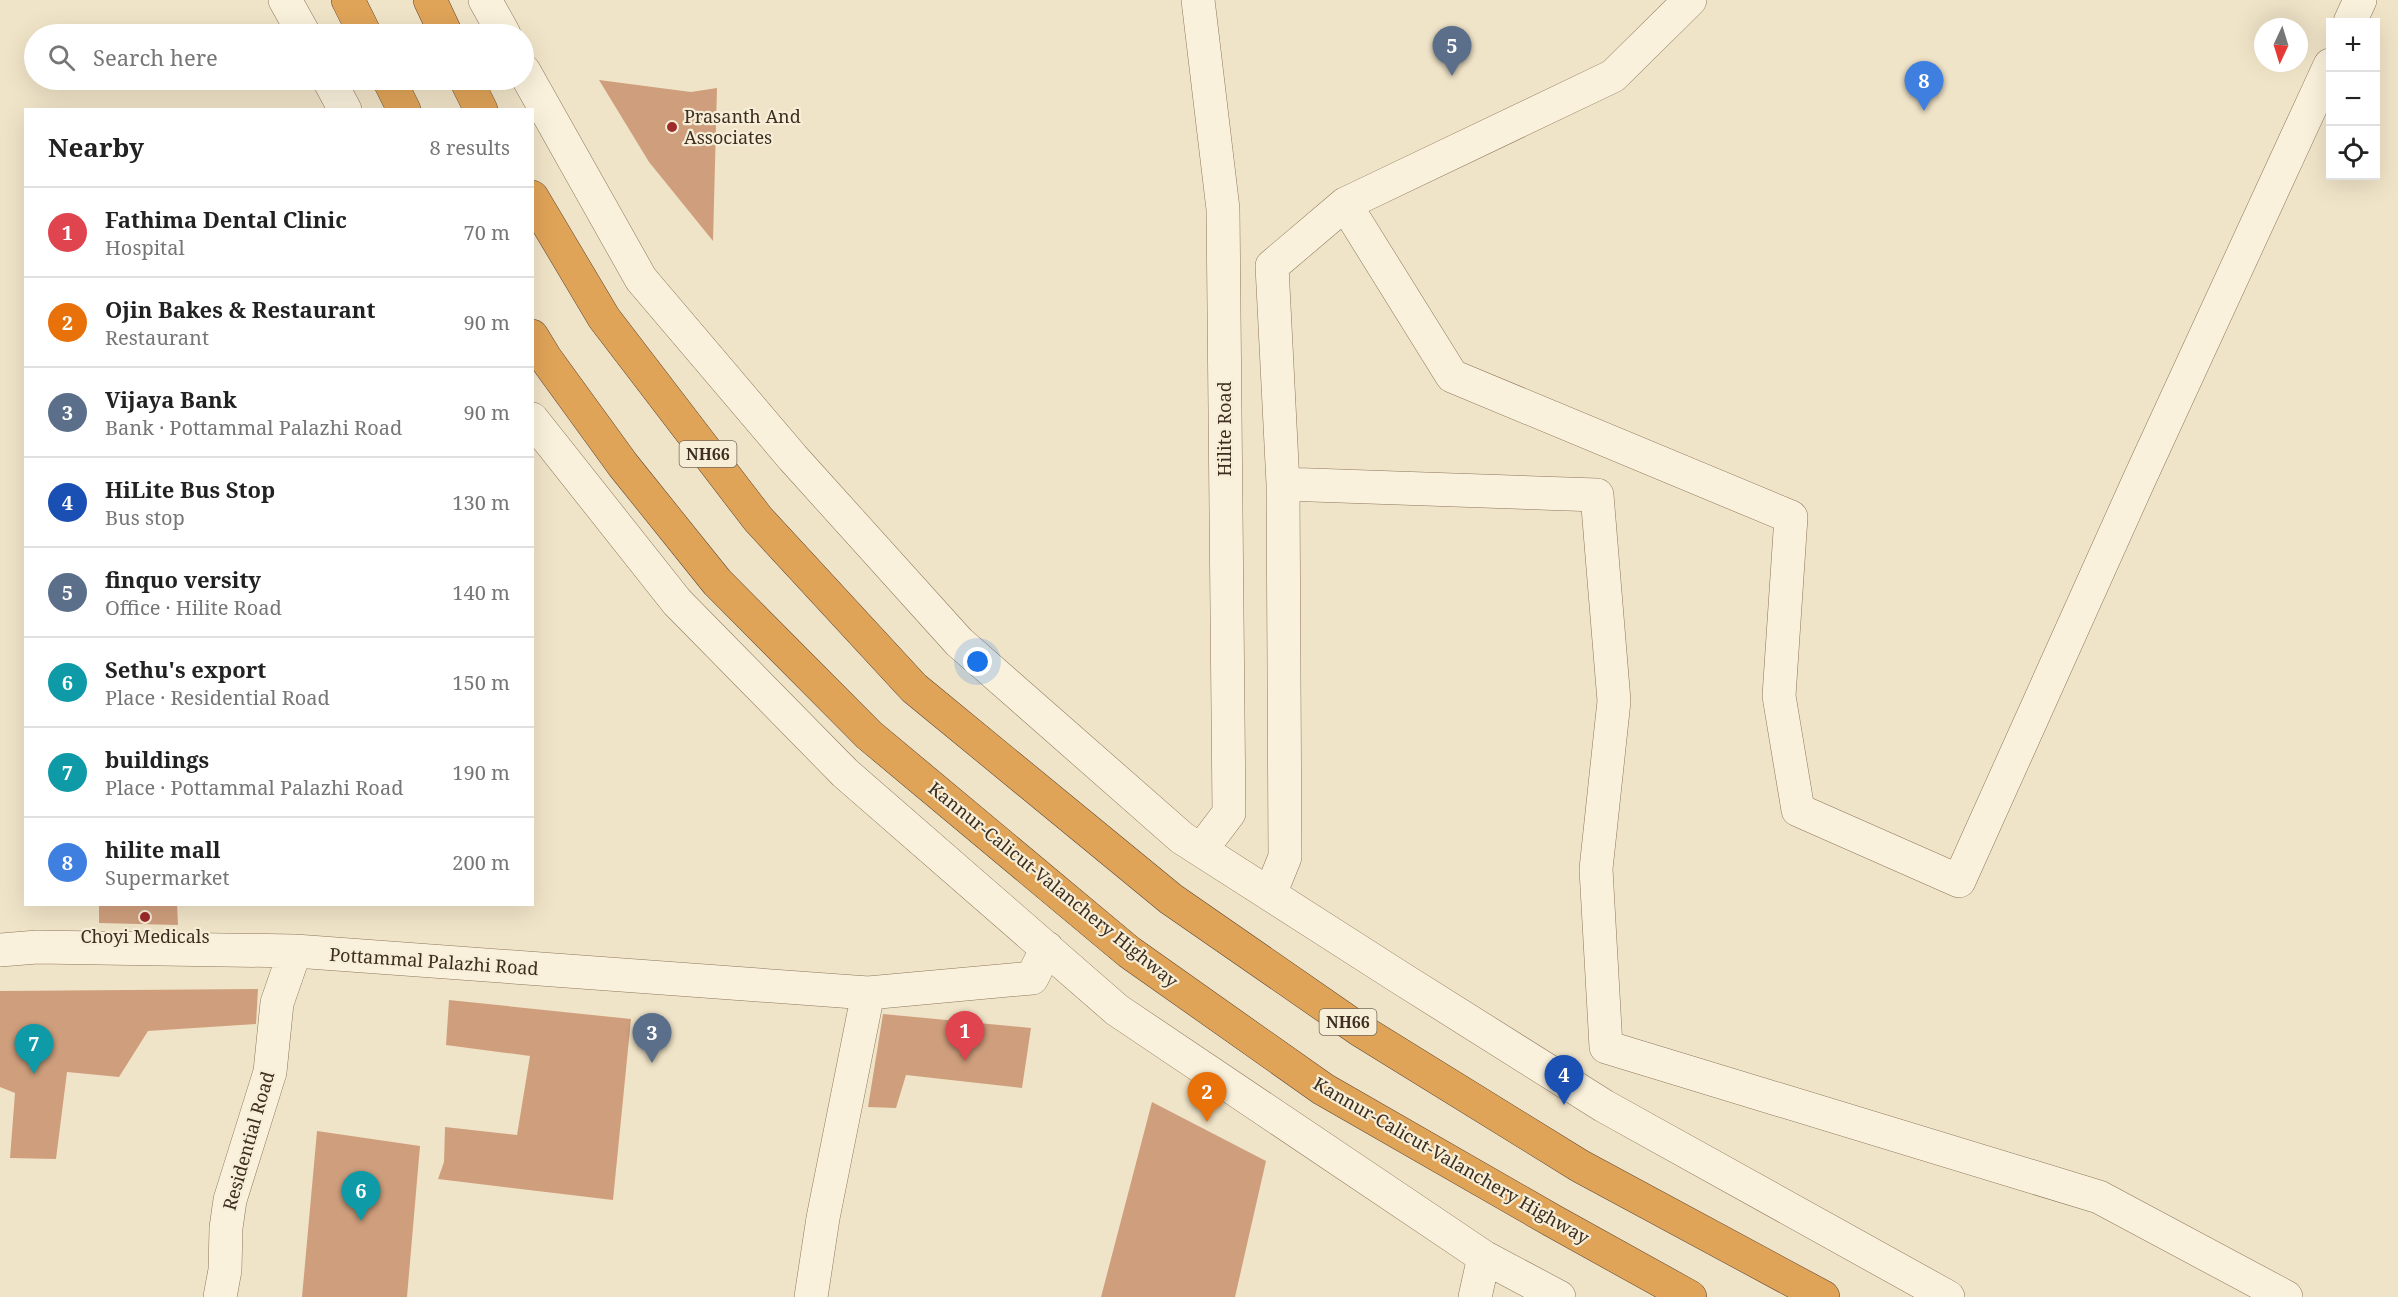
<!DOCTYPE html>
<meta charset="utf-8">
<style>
body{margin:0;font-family:"Noto Serif",serif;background:#f6f6f6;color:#222}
.controls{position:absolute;right:18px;top:18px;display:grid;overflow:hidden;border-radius:0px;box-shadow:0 6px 24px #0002}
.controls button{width:54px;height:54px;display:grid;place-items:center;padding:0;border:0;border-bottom:2px solid #e0e0e0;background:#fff;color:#222;font:30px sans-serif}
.compass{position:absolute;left:2254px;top:18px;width:54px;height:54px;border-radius:50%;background:#fff;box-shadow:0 6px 24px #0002;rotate:184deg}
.you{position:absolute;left:978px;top:662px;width:21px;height:21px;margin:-15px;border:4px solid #fff;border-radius:50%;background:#1a73e8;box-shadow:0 0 0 9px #1a73e833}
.badge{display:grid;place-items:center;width:39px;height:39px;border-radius:50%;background:#9e2a2b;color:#fff;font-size:20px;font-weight:700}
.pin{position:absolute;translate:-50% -50px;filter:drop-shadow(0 2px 3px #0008)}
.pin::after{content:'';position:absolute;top:32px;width:21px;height:18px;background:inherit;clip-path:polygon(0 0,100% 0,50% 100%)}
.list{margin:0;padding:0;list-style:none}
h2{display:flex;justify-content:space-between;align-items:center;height:78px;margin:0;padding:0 24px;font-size:26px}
h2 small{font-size:20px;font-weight:400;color:#767676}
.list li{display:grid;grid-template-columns:39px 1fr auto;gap:18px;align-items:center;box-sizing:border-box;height:90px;padding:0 24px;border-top:2px solid #e0e0e0}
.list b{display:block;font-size:22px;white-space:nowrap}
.list p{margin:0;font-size:20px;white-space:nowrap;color:#767676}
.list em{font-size:20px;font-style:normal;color:#767676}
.icon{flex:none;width:33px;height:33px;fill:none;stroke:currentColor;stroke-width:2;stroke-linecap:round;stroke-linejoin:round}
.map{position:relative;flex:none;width:2398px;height:1297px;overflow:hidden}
.search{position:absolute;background:#fff;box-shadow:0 6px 24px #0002;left:24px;top:24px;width:510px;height:66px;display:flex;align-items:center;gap:15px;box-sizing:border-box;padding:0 21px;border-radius:33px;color:#767676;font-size:22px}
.panel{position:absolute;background:#fff;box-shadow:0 6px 24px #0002;left:24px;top:108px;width:510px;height:798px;border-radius:0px}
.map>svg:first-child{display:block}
.building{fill:#cf9f7d}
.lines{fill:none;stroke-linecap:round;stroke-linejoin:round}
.minor-casing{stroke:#8d765c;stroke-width:34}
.highway-casing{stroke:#5b4430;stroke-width:34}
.minor{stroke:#faf1dc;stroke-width:33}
.highway{stroke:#e0a458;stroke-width:33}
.poi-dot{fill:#9e2a2b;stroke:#f7eed8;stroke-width:2}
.labels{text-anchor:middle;stroke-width:4.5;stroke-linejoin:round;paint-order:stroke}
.shield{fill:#f7eed8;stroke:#756857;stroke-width:1.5}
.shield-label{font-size:16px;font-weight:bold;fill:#3d2e20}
.poi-label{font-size:18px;fill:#3d2e20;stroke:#f7eed8;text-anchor:start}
.street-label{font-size:18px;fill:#3d2e20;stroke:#f7eed8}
</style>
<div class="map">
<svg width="2398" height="1297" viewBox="0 0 2398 1297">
<rect width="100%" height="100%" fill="#f0e4c8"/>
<path class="building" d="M599 80 691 92 717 88 713 241 649 162Z
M99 904H177L178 925 99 923Z
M258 989 256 1024 148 1031 119 1077 67 1072 56 1159 10 1158 15 1093 0 1087V991Z
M449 1000 631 1019 613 1200 438 1179 444 1162 445 1127 517 1135 530 1056 446 1045Z
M883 1014 1031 1028 1022 1088 906 1075 896 1108 868 1107Z
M1152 1102 1266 1161 1235 1297H1101Z
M317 1131 420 1146 407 1297H302Z"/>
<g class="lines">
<g class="minor-casing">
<path id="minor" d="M285 0 304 34
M485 0 504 34
M1198 0 1223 209 1229 813 1201 850
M1690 0 1613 76 1345 204 1452 376 1791 517 1779 696 1798 810 1959 881 2139 480 2330 65
M2350 22 2360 0
M524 71 641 279 793 458 959 642 1182 838 1399 977 1604 1106 1948 1297
M329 80 345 110
M532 419 677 602 845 773 1117 1010 1484 1257 1559 1297
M1283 484 1597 495 1614 701 1596 869 1606 1047 2099 1197 2286 1297
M1270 894 1285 857 1283 484 1272 266 1345 204
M0 950 37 947 295 951 868 993 1032 978 1047 948
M220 1297 225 1270 226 1228 230 1200 270 1072 277 1003 295 951
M811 1297 823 1218 868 993
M1475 1297 1484 1257"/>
</g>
<g class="highway-casing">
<path id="highway" d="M348 0 365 34
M430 0 446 34
M389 80 404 110
M466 80 481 110
M532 197 604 318 758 519 914 688 1171 899 1360 1030 1580 1166 1823 1297
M532 336 546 359 623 465 717 582 869 735 1129 952 1323 1089 1553 1221 1690 1297"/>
</g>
<use href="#minor" class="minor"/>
<use href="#highway" class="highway"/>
</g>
<g class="poi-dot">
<circle cx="672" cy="127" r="6"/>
<circle cx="145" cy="917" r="6"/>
</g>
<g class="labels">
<g class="shield">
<rect x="679.5" y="441" width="57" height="26" rx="4.5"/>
<rect x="1319.5" y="1009" width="57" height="26" rx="4.5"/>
</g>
<g class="shield-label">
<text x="708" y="460">NH66</text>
<text x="1348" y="1028">NH66</text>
</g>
<g class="poi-label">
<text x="684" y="123">Prasanth And<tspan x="684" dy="21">Associates</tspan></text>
<text x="145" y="943" text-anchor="middle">Choyi Medicals</text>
</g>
<g class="street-label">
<text transform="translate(1225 429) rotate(-90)" y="6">Hilite Road</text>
<text transform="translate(1053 885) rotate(39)" y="6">Kannur-Calicut-Valanchery Highway</text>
<text transform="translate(434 962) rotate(4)" y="6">Pottammal Palazhi Road</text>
<text transform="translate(249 1141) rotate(-74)" y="6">Residential Road</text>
<text transform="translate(1451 1161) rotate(30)" y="6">Kannur-Calicut-Valanchery Highway</text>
</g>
</g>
</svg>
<div class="controls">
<button>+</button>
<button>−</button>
<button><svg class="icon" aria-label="locate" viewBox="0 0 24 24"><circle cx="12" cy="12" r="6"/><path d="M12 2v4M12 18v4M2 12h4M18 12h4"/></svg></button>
</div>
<svg class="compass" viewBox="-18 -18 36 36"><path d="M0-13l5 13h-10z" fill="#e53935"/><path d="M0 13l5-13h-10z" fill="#767676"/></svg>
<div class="you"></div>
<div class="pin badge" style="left:965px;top:1061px;background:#e0444e">1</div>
<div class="pin badge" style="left:1207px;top:1122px;background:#e8710a">2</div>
<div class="pin badge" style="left:652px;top:1063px;background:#5c6f8a">3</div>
<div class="pin badge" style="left:1564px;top:1105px;background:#1a4fb4">4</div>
<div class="pin badge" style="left:1452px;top:76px;background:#5c6f8a">5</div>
<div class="pin badge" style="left:361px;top:1221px;background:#0f9aa8">6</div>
<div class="pin badge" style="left:34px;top:1074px;background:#0f9aa8">7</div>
<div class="pin badge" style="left:1924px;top:111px;background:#3f7fe0">8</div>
<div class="search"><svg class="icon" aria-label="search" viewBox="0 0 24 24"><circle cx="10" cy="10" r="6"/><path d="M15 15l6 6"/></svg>Search here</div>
<section class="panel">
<h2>Nearby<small>8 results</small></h2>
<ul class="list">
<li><span class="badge" style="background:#e0444e">1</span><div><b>Fathima Dental Clinic</b><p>Hospital</p></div><em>70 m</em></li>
<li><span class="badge" style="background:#e8710a">2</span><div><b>Ojin Bakes &amp; Restaurant</b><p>Restaurant</p></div><em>90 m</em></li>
<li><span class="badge" style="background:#5c6f8a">3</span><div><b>Vijaya Bank</b><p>Bank · Pottammal Palazhi Road</p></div><em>90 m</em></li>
<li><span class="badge" style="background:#1a4fb4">4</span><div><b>HiLite Bus Stop</b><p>Bus stop</p></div><em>130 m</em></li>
<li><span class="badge" style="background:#5c6f8a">5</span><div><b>finquo versity</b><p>Office · Hilite Road</p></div><em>140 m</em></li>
<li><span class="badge" style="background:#0f9aa8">6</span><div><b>Sethu's export</b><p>Place · Residential Road</p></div><em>150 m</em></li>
<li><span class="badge" style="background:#0f9aa8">7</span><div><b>buildings</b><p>Place · Pottammal Palazhi Road</p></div><em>190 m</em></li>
<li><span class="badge" style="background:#3f7fe0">8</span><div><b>hilite mall</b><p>Supermarket</p></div><em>200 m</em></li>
</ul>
</section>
</div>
